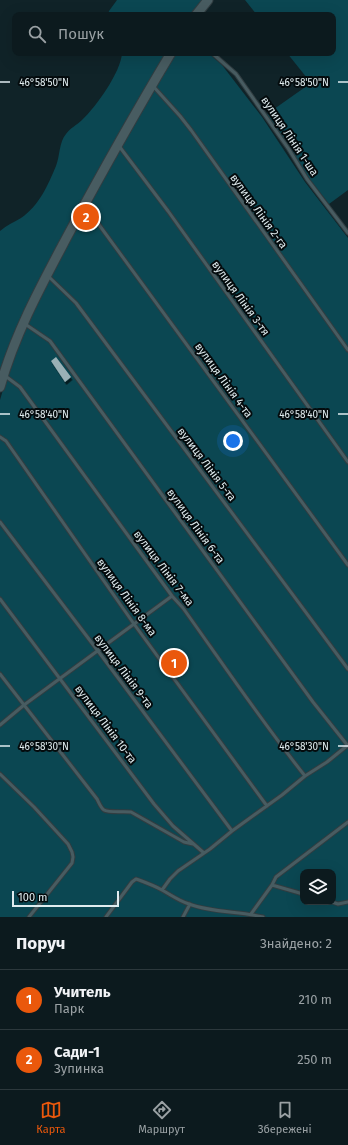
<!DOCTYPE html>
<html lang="uk">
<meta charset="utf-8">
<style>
body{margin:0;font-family:"Fira Sans",sans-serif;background:#152327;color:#f1f3f6}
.controls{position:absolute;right:12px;bottom:12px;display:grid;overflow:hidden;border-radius:8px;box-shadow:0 4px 16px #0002}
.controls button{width:36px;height:36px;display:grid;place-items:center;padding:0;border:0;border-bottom:1px solid #2c383c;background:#0c1a1e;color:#f1f3f6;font:20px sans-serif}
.scale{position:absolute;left:12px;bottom:10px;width:107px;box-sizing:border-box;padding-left:4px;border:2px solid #e0ecef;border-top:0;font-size:11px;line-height:14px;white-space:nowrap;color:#e0ecef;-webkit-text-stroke:3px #040b0d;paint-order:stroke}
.you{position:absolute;left:233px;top:441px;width:14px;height:14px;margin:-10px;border:3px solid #fff;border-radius:50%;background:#1a73e8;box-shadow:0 0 0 6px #1a73e833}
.badge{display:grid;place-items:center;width:26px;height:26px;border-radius:50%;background:#ea580c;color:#fff;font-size:13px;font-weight:700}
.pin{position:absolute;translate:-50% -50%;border:2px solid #fff;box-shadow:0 1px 4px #0006}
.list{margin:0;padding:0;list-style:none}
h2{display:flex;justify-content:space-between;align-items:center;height:52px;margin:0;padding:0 16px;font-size:17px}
h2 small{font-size:13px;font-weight:400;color:#9aa1a4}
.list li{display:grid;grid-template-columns:26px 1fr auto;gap:12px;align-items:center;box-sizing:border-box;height:60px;padding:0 16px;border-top:1px solid #2c383c}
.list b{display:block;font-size:15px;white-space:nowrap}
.list p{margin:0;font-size:13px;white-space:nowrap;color:#9aa1a4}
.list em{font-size:13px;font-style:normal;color:#9aa1a4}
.icon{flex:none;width:22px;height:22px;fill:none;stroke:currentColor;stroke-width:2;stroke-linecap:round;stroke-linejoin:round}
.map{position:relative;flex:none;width:348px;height:917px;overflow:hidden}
.search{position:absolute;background:#0c1a1e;box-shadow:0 4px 16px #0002;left:12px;right:12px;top:12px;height:44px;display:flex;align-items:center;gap:10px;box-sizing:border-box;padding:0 14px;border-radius:8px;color:#9aa1a4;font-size:15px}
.sheet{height:172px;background:#0c1a1e}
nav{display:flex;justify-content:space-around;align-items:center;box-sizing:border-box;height:56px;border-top:1px solid #2c383c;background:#0c1a1e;font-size:11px;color:#9aa1a4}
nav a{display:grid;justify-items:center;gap:2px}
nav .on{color:#ea580c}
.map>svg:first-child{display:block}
.green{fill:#0b4752;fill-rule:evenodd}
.building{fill:#9ab1b6;filter:url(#shadow)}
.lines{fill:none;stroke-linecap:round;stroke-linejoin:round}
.service-casing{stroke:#313d41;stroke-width:5}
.secondary-casing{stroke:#313d41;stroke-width:11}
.service{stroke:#485c61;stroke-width:3}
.secondary{stroke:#485c61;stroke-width:9}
.ticks{fill:none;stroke:#e0ecef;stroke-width:1.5}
.labels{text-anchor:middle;stroke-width:4;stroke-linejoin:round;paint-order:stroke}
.street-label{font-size:11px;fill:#e0ecef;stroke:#040b0d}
.ticks-label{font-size:10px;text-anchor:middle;fill:#e0ecef;stroke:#040b0d;stroke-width:4;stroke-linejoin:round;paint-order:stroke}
</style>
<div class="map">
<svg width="348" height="917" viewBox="0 0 348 917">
<defs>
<filter id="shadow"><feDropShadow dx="1.5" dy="3" stdDeviation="0" flood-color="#0009"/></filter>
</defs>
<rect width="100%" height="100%" fill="#102328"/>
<path class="green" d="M117 0H203L191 15H108L109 11Z
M245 0H348V190L329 204 309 178 267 114 311 83 287 53H333V15H257Z
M122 53H167L0 374V231C7 225 14 222 21 218 39 206 48 185 56 166 60 156 59 142 66 134 70 128 77 125 82 120 96 107 121 72 122 53Z
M175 53H208L222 65 262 117 305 182 348 238V917H0V400C20 328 56 263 92 199 120 150 147 102 175 53ZM303 872H333V902H303Z"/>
<path class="building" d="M56 357 71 377 65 382 51 361Z"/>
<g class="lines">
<g class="service-casing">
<path id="service" d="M212 53 236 74 288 148 307 179 348 233
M153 86 180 116 191 130 348 350
M119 146 168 211 348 462
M86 207 348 565
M48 276 76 303 348 669
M25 324 50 341 313 702 348 746
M4 375 20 387 172 596 183 608C223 664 262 722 305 776
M0 437 6 441 134 624 267 806
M0 522 98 651 232 831
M0 599 154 804 173 826 204 853
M0 674 97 799C99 803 101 808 104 810 109 813 125 811 131 812L184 842 193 844
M0 725 24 705 172 596
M0 774 34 807 68 844 72 852 73 857 72 863 29 917
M272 885 303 894
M162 890 170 879 178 871 210 849 232 831 282 795 305 776 327 762 348 745
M332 902 338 904 348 902
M251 914 272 885 276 877 348 822
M106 917 132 882 136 879 139 880C147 883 155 886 162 890 171 895 179 901 189 904 213 913 239 911 263 917
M183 917 190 904"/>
</g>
<g class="secondary-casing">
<path id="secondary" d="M196 15 208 0
M0 387C15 333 42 284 68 235 101 174 135 113 171 53"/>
</g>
<use href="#service" class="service"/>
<use href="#secondary" class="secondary"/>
</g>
<path class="ticks" d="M0 82H10M338 82H348M0 414H10M338 414H348M0 746H10M338 746H348"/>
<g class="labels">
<g class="street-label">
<text transform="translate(290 136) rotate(56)" y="4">вулиця Лінія 1-ша</text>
<text transform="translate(259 211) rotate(54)" y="4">вулиця Лінія 2-га</text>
<text transform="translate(241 298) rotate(54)" y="4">вулиця Лінія 3-тя</text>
<text transform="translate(224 380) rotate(54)" y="4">вулиця Лінія 4-та</text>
<text transform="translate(207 464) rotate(53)" y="4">вулиця Лінія 5-та</text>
<text transform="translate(196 526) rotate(54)" y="4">вулиця Лінія 6-та</text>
<text transform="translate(164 568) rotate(53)" y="4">вулиця Лінія 7-ма</text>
<text transform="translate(127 597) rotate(54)" y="4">вулиця Лінія 8-ма</text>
<text transform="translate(124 671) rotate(53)" y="4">вулиця Лінія 9-та</text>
<text transform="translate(106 724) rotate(53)" y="4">вулиця Лінія 10-та</text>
</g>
</g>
<g class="ticks-label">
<text x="44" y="86">46°58'50"N</text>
<text x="304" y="86">46°58'50"N</text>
<text x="44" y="418">46°58'40"N</text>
<text x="304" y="418">46°58'40"N</text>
<text x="44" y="750">46°58'30"N</text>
<text x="304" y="750">46°58'30"N</text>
</g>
</svg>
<div class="controls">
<button><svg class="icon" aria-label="layers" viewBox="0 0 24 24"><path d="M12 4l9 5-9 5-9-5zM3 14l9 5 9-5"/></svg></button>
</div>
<div class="scale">100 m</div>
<div class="you"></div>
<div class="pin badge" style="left:174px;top:663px">1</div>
<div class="pin badge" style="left:86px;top:217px">2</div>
<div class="search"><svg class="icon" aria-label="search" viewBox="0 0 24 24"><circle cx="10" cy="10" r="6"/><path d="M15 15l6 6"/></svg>Пошук</div>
</div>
<section class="sheet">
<h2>Поруч<small>Знайдено: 2</small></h2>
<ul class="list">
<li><span class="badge">1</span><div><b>Учитель</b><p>Парк</p></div><em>210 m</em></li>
<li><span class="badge">2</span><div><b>Сади-1</b><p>Зупинка</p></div><em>250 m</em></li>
</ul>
</section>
<nav>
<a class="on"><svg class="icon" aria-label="map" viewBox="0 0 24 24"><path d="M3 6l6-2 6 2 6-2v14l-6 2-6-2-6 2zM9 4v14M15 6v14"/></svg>Карта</a>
<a><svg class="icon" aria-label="directions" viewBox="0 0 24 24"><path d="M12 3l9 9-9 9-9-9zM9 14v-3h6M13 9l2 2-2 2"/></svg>Маршрут</a>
<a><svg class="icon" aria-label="saved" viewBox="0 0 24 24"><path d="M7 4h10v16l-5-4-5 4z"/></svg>Збережені</a>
</nav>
